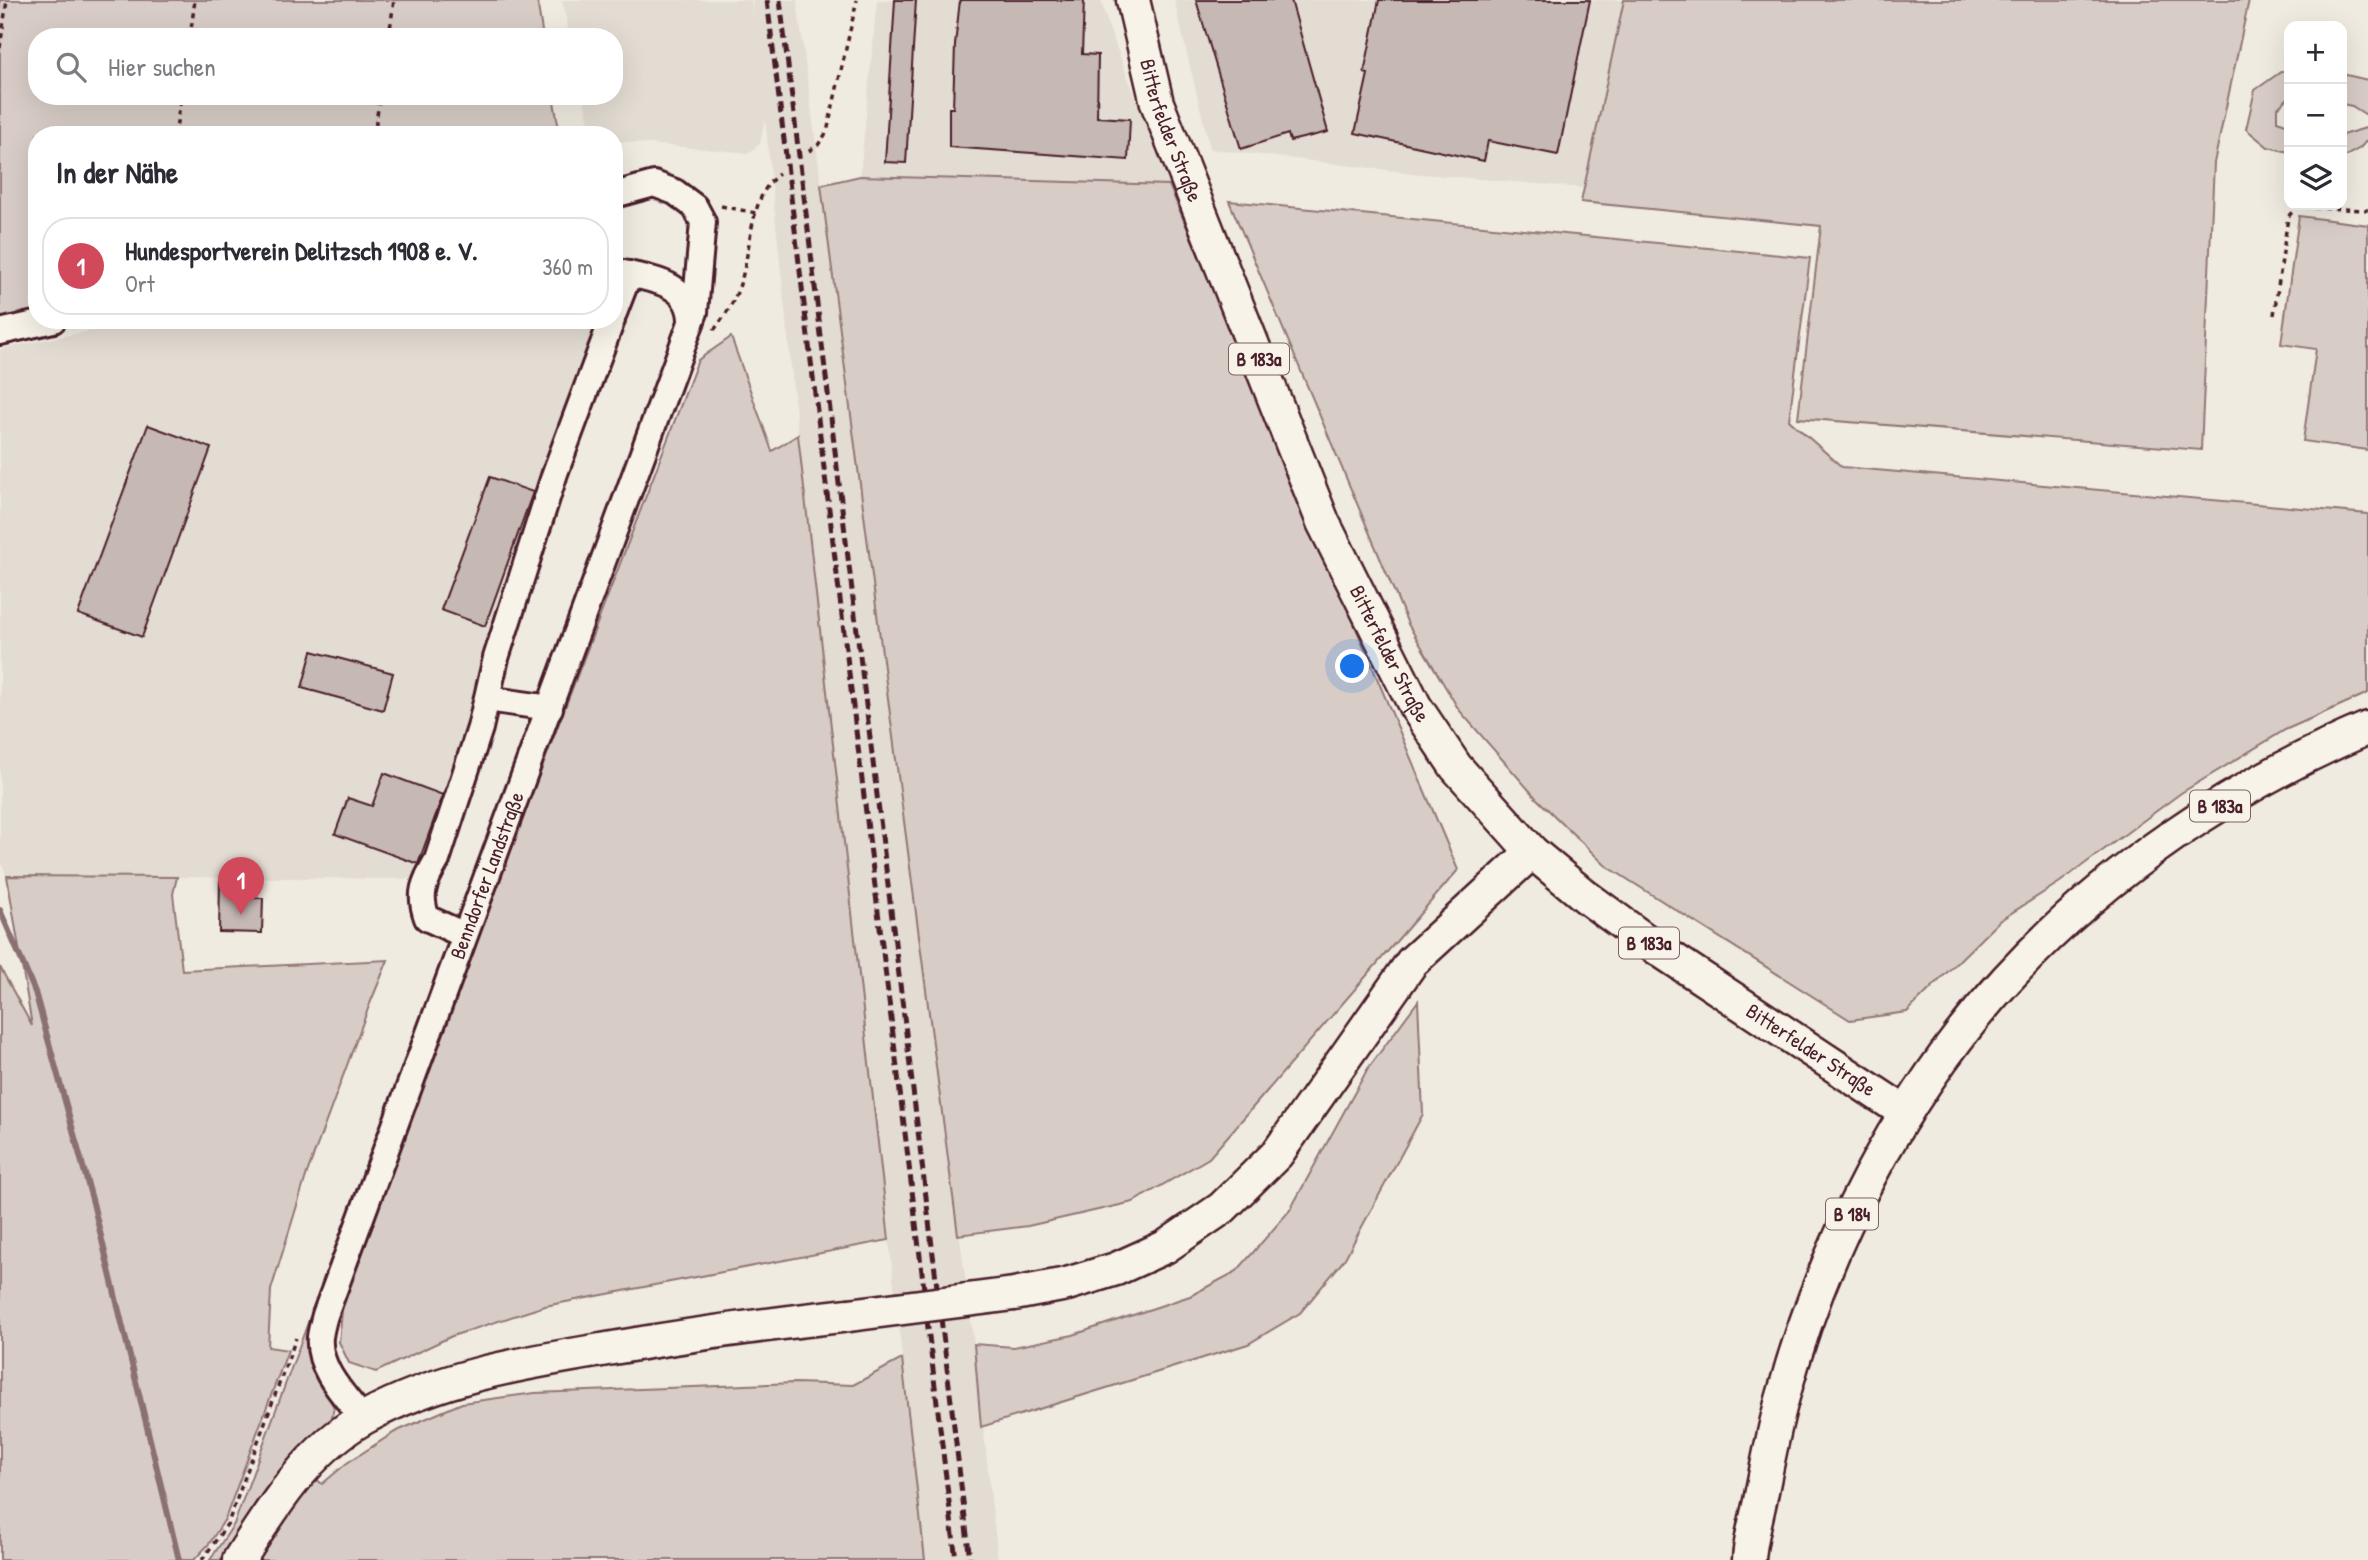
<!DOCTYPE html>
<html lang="de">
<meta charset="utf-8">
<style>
body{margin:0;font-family:"Patrick Hand",sans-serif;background:#f7f7f7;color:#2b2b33}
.controls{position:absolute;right:21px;top:21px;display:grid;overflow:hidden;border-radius:14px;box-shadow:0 7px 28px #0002}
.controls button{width:63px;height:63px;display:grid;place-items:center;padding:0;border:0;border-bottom:2px solid #e1e1e2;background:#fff;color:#2b2b33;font:35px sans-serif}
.you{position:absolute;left:1353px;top:667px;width:24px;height:24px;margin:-18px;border:5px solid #fff;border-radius:50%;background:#1a73e8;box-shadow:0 0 0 10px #1a73e833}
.badge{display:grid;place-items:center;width:46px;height:46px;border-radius:50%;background:#d1495b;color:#fff;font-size:23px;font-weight:700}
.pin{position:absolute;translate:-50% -58px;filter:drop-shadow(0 2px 4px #0008)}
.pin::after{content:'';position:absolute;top:37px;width:24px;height:21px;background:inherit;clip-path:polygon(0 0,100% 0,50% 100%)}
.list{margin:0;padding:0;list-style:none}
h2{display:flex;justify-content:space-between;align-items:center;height:91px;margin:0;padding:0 28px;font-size:30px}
h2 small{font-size:23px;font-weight:400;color:#7c7c81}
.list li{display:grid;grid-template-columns:46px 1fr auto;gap:21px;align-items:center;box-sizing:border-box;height:98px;margin:0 14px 14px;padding:0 14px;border:2px solid #e1e1e2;border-radius:28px}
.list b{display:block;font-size:26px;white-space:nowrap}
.list p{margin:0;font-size:23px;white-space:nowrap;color:#7c7c81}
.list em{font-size:23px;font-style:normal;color:#7c7c81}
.icon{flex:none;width:38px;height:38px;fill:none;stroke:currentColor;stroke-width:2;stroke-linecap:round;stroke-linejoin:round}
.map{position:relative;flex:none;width:2368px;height:1560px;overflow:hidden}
.search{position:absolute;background:#fff;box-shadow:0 7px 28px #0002;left:28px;top:28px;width:595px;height:77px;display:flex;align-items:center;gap:18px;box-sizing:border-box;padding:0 24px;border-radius:28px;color:#7c7c81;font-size:26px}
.panel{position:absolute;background:#fff;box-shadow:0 7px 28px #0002;left:28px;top:126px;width:595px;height:203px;border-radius:28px}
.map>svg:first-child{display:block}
.built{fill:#e3dcd2}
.green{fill:#d8cdc6;stroke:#917678;stroke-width:2}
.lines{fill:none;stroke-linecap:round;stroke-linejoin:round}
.stream{stroke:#8b6f72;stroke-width:6}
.building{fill:#c6b8b3;stroke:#4a1f2b;stroke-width:2}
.minor-casing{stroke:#4a1f2b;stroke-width:30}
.major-casing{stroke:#4a1f2b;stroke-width:37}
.path{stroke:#4a1f2b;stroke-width:3.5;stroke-dasharray:5 5;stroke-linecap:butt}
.minor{stroke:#f7f3e8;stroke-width:24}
.major{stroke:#f7f3e8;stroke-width:32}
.rail{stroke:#4a1f2b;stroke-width:5;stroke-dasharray:10 5;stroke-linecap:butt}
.major-bridge-casing{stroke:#4a1f2b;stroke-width:37;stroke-linecap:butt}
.major-bridge{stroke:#f7f3e8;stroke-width:32}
.labels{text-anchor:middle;stroke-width:7;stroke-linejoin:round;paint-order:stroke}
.shield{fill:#f7f3e8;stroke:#7e5f64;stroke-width:2}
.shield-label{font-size:19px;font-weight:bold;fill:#4a1f2b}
.street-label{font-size:21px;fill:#4a1f2b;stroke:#f7f3e8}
</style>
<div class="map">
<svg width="2368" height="1560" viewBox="0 0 2368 1560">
<rect width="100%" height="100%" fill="#f0ebe0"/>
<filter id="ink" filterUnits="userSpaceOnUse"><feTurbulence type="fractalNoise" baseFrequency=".0143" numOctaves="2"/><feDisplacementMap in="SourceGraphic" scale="14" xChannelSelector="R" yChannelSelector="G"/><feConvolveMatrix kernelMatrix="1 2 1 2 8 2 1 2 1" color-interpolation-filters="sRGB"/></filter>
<g filter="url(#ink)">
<path class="built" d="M562 0H751L754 16 752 0H797L974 1344 998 1560H925L798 435 765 119 760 144 749 153 614 141V135H592L583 96H614V37H570Z
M877 0H1101L1108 25 1169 185 860 176Z
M1174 0H1624L1584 188 1421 174 1210 149Z
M145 320H612L426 879 7 876 0 861V349Z"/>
<path class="green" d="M0 0H537L543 37H37V96H553L560 135H37V320L0 332Z
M1624 0H2249L2214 163 2201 450 1798 418 1821 226 1581 202Z
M2282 71H2289V97L2277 109V121L2289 125V152L2268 147 2246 129 2255 90Z
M2342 74 2368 80V116L2352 106 2342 104Z
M2366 128 2368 130V139L2360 148 2342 158V135Z
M860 176 1169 185 1458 870 1209 1158 1133 1202 1028 1226 958 1235 821 185Z
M1229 201 1810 258 1789 420 1842 467 2368 514V693L2285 730 2181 793 2060 882 1999 921 1907 1012 1850 1020 1605 865 1536 798 1459 710 1408 624Z
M2299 216 2368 225V450L2303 441 2316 349 2281 344Z
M731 337 772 451 798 435 889 1240 545 1306 452 1336 376 1372 349 1363 339 1342 343 1301 403 1144 489 906 698 360Z
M7 876 177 877 173 894 182 970 388 960 369 1006 307 1173 271 1290 268 1347 288 1350 225 1519 209 1544 194 1560H0V967L32 1026Z
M1418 1001 1423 1114 1344 1260 1300 1313 1248 1344 981 1427 974 1344 1014 1347 1073 1335 1190 1296 1237 1271 1290 1210 1367 1070Z
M310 1317 308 1352 313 1369 334 1407 331 1421 226 1560H210L234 1524Z
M902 1359 925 1560H252L315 1478 322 1484 347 1463 395 1432 462 1403 535 1393 796 1383 853 1385Z"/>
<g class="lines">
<path class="stream" d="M0 910 35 992 93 1203 179 1560"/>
</g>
<path class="building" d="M895 0H916L906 163 885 162Z
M960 0H1084L1082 54 1098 55 1097 117 1130 119 1128 160 949 147V108H953L955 45Z
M1196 0H1291L1328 132 1290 141 1288 134 1241 149Z
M1379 0H1590L1558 155 1488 141 1484 161 1355 133 1368 74 1364 73Z
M148 425 211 448 142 637 78 614Z
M490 477 533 492 485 626 441 610Z
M312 651 393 673 383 710 302 688Z
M384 773 443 795 418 864 335 834 348 798 372 806Z
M220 881 248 882V898H263L262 933 219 932Z"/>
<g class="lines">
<g class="minor-casing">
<g id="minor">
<path d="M614 271C647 279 692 280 691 323"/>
<path d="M614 313 629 274"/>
<path d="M0 332 53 320"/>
<path d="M487 699 550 708"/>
<path d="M464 935 427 918C418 894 424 882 437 860L480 728 496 658 555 473 612 320"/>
<path id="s1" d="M363 1419C345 1396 317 1369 320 1337 321 1330 323 1322 325 1315L695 312 703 222 695 207 675 192 654 184 614 195"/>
</g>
</g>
<g class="major-casing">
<g id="major">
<path id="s2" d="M1133 0 1157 103 1323 522 1415 706 1456 767 1532 852 1585 896 1649 943 1906 1113"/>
<path d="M1014 1294 1067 1284 1116 1269 1165 1247 1222 1208 1277 1154 1412 962 1532 852"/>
<path d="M239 1560C272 1508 309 1449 364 1418 440 1376 523 1363 607 1349 688 1335 768 1324 849 1315"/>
<path d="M1749 1560C1750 1540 1756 1520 1760 1501 1767 1467 1773 1433 1782 1400 1823 1247 1900 1096 2007 979 2106 871 2234 785 2368 728"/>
</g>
</g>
<path class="path" d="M190 37 195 0
M389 37 394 0
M0 48 7 0
M175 135 181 96
M374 135 380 96
M809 151 818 145 827 132 857 0
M721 206 756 213
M2274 315 2288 217 2296 207 2368 210
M714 330C725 316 733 304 739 287 752 253 748 196 779 174
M202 1560 228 1523 296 1338"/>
<use href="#minor" class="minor"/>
<use href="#major" class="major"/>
<path class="rail" d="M767 0 924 1289
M780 0 937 1287
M941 1318 970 1560
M927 1320 956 1560"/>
<g class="major-bridge-casing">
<path id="major-bridge" d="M849 1315 1014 1294"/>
</g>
<use href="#major-bridge" class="major-bridge"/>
</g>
</g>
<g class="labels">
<g class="shield">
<rect x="1229" y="343.5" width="60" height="31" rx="5"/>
<rect x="2190" y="790.5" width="60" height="31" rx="5"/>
<rect x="1619" y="927.5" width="60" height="31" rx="5"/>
<rect x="1826" y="1198.5" width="52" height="31" rx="5"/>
</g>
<g class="shield-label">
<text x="1259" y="366">B 183a</text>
<text x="2220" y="813">B 183a</text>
<text x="1649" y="950">B 183a</text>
<text x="1852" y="1221">B 184</text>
</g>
<g class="street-label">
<text dy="7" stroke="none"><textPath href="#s2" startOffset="136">Bitterfelder Straße</textPath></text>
<text dy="7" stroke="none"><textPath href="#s2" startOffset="704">Bitterfelder Straße</textPath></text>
<text dy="7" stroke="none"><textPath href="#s1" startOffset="586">Benndorfer Landstraße</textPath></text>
<text dy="7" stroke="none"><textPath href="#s2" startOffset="1292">Bitterfelder Straße</textPath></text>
</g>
</g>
</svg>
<div class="controls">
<button>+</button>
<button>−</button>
<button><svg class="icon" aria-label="layers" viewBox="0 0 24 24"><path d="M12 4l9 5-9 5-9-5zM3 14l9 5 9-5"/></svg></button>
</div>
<div class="you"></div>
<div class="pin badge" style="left:241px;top:915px">1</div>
<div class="search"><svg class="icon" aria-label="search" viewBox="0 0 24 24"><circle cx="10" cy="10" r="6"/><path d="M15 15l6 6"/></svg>Hier suchen</div>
<section class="panel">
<h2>In der Nähe<small></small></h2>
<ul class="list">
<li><span class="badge">1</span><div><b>Hundesportverein Delitzsch 1908 e. V.</b><p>Ort</p></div><em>360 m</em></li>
</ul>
</section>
</div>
